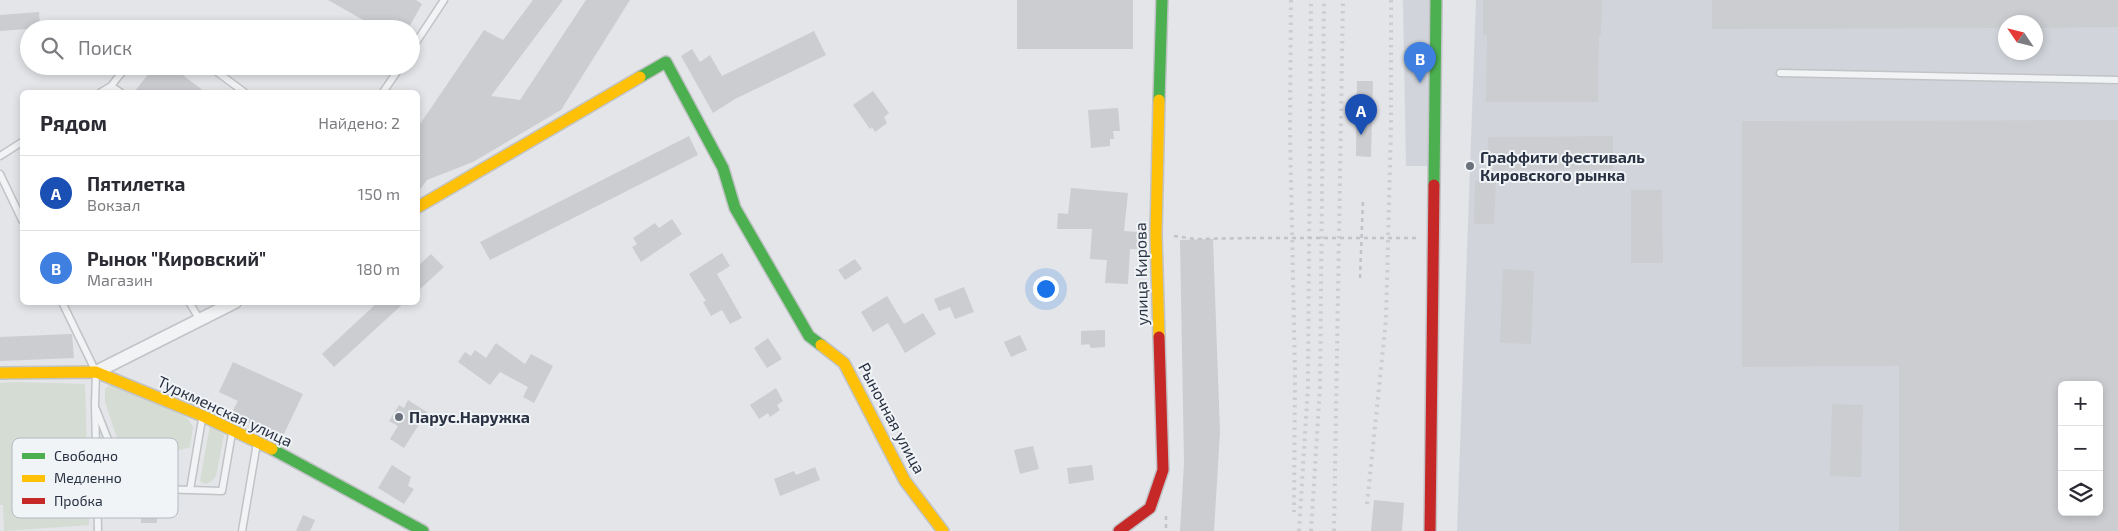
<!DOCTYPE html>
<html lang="ru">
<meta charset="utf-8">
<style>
body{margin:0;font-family:"Exo 2",sans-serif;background:#f7f7f7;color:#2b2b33}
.controls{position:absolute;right:15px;bottom:15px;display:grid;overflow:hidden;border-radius:8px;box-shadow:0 2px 8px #0003}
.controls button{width:45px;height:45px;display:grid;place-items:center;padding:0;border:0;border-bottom:1px solid #e1e1e2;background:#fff;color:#2b2b33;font:25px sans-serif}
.compass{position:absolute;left:1998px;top:15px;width:45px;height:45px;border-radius:50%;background:#fff;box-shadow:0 2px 8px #0003;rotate:305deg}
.you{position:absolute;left:1045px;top:288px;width:18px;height:18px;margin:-12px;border:4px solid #fff;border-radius:50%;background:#1a73e8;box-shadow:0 0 0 8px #1a73e833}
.badge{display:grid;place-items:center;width:32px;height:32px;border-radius:50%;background:#0f766e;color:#fff;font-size:16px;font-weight:700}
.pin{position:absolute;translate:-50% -41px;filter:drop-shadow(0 1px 2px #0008)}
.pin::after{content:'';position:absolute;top:26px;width:18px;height:15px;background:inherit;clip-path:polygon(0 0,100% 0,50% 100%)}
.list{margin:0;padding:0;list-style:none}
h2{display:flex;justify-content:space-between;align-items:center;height:65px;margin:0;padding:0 20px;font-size:21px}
h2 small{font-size:16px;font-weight:400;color:#7c7c81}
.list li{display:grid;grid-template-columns:32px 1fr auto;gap:15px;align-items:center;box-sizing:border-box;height:75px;padding:0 20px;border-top:1px solid #e1e1e2}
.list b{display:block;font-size:19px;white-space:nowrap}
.list p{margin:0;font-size:16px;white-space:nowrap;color:#7c7c81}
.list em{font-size:16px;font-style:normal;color:#7c7c81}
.icon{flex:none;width:28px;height:28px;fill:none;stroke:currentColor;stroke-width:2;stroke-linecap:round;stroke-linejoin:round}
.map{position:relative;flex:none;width:2118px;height:531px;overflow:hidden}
.search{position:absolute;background:#fff;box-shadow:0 2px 8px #0003;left:20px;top:20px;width:400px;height:55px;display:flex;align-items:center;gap:12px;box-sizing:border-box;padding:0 18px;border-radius:28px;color:#7c7c81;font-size:19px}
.panel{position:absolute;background:#fff;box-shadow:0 2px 8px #0003;left:20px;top:90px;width:400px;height:215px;border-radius:8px}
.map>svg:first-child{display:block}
.built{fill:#d1d5db;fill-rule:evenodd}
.green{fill:#d4dcd3}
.building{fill:#cbcdd0;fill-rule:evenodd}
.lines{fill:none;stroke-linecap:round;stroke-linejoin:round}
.lane-casing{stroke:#c1c3c6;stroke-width:9}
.street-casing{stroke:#c1c3c6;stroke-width:15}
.fast-casing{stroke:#c1c3c6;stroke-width:14}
.slow-casing{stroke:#c1c3c6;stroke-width:14}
.jam-casing{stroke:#c1c3c6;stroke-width:14}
.path{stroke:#c2c3c8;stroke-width:2.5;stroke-dasharray:4 4;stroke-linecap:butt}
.lane{stroke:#f2f3f5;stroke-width:6}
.street{stroke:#f2f3f5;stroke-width:12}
.fast{stroke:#4caf50;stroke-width:11}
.slow{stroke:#ffc107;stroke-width:11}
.jam{stroke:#c62828;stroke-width:11}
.rail{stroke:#cbcdd0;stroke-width:4;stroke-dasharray:2.5 5;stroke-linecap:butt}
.path-bridge{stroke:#c2c3c8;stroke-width:2.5;stroke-dasharray:4 4;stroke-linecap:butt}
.poi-dot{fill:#6a717c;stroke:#f1f4f7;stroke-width:2}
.labels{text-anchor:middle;stroke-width:4;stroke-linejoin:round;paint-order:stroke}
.poi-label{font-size:16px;font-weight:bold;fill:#293242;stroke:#f1f4f7;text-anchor:start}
.street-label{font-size:16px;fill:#293242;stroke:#f1f4f7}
.key{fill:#f1f4f7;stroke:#b5bac1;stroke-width:1}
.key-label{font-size:14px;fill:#293242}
</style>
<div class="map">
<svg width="2118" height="531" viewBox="0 0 2118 531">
<rect width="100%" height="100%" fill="#e3e5e8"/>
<path class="built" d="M1403 0H1437L1434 166H1406Z
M1476 0H2118V531H1457ZM2006 22H2036V52H2006ZM2062 385H2099V512H2062Z"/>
<path class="green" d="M14 382 85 384 89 525 4 531 3 505H0V383Z
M112 383 187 418 193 427 190 447C180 452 141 454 131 451 126 449 121 445 118 441L105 402V389Z
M210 425 224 435 216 476 212 481 206 484 200 481Z"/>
<path class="building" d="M328 0H416L422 4 408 29H379Z
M533 0H563L491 96 520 100 586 0H630L561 110 473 162 427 180 418 192V127L484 30 503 40Z
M1017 0H1133V49H1017Z
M1483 0H1602L1601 35H1599L1598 102H1486L1487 35H1483Z
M1712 0H2118V27L2036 28V22H2006V28L1712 29Z
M39 12 40 28 0 31V15Z
M814 31 826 55 735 99 713 113 681 56 692 49 700 62 710 55 722 76Z
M155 66H171L205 92H134Z
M1357 81H1373L1371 157 1356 156Z
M873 91 889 113 884 117 887 123 875 132 872 127 870 129 853 105Z
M1118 108 1120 131H1113L1114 139H1110V146L1091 148 1088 110Z
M2118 120V531H1899V366L1742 367V121ZM2062 385H2099V512H2062Z
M689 136 698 155 490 260 480 242Z
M1613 136V169L1488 170V137Z
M1475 181 1496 182 1494 224H1474Z
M1071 188 1128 193 1124 231 1138 232 1137 249H1130L1128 284 1105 283 1107 260 1090 259 1092 229H1057L1058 213 1068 214Z
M1631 190H1662L1663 263H1631Z
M672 219 682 234 641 262 632 247 637 244 633 238 655 223 659 228Z
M1213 239 1220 432 1214 531H1180L1184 463 1180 240Z
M722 253 730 266 717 274 742 318 730 324 722 310 711 316 703 302 706 301 689 274Z
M431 254 444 267 418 291V266Z
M855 259 862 269 845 280 838 270Z
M1503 269 1534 271 1531 344 1500 343Z
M964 287 974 312 955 319 950 307 939 311 934 299Z
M887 296 904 324 923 313 936 334 905 353 888 323 873 332 861 312Z
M378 302H405L334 367 322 354Z
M1105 330V347L1091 348 1089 344 1081 345V331Z
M72 334 74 358 0 361V337Z
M1020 335 1027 350 1011 357 1004 342Z
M768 338 782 359 767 368 754 348Z
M496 343 525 364 531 354 553 366 534 403 523 397 528 387 500 372 490 385 458 362 465 352 471 356 475 350 486 358Z
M233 362 303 394 282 438 231 414 238 401 219 392Z
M776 388 783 401 777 405 780 410 770 417 768 413 759 419 750 405Z
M408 400 427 412 404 448 390 439 398 426 389 421 399 405 404 408Z
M1832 404 1863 405 1861 477 1830 476Z
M1033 446 1039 469 1020 474 1014 450Z
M392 465 411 477 408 486 414 489 404 504 378 488Z
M1092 465 1094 480 1069 484 1067 468Z
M815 467 820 480 780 496 774 479 794 471 796 475Z
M135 493 163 494V511H157V523H141V510H135Z
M1374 500 1404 503 1402 531H1371Z
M303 515 315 520 310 531H296Z"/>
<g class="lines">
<g class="lane-casing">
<path id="lane" d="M411 50 444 0
M209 66 244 92
M1780 73 2118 80
M111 86 120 92
M101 92 111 86 127 66
M383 92 401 66
M0 156 22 142
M0 174 22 220
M62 302 96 372 95 405 98 531
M189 302 200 320
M96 409 127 488 190 490 202 419
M190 490 222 491 232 433
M242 531 257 443"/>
</g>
<g class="street-casing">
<path id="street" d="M96 372 235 302"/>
</g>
<g class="fast-casing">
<path id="fast" d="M640 77 666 62 723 168 735 208 809 336 821 345
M1159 100 1162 0
M1434 185 1436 0
M272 449 423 531"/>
</g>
<g class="slow-casing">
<path id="slow" d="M418 207 640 77
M1159 337 1156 234 1159 100
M821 345 844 363 905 481 943 531
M0 373 96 372 203 416 272 449"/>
</g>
<g class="jam-casing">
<path id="jam" d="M1119 531 1150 508 1163 470 1159 337
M1430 531 1434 185"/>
</g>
<path class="path" d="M1174 236 1196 239 1252 238
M1360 278 1363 199
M1166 516V531"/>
<use href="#lane" class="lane"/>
<use href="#street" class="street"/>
<use href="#fast" class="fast"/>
<use href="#slow" class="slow"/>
<use href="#jam" class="jam"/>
<path class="rail" d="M1291 0 1290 132 1295 372 1294 512
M1367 504 1386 320 1391 125V0
M1299 531 1308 386 1311 0
M1311 531 1320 387 1324 0
M1334 531 1343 0"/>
<path class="path-bridge" d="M1252 238H1419"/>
</g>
<g class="poi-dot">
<circle cx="1470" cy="166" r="5"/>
<circle cx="399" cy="417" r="5"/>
</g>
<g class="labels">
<g class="poi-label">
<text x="1480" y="163">Граффити фестиваль<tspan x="1480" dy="18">Кировского рынка</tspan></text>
<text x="409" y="423">Парус.Наружка</text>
</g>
<g class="street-label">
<text transform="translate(1141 274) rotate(-91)" y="6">улица Кирова</text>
<text transform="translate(225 411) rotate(25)" y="6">Туркменская улица</text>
<text transform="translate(892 418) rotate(62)" y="6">Рыночная улица</text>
</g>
</g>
<rect x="12" y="438" width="166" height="80" rx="8" class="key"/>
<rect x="22" y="453" width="23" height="6" fill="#4caf50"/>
<rect x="22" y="475" width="23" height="7" fill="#ffc107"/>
<rect x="22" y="498" width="23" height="6" fill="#c62828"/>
<g class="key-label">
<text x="54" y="461">Свободно</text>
<text x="54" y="483">Медленно</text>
<text x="54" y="506">Пробка</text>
</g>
</svg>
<div class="controls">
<button>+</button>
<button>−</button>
<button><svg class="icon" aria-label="layers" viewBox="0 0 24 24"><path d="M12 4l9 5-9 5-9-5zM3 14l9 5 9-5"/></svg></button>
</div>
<svg class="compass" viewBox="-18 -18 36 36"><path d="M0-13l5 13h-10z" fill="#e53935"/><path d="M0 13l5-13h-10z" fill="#7c7c81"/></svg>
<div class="you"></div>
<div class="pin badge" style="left:1361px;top:135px;background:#1a4fb4">A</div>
<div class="pin badge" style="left:1420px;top:83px;background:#3f7fe0">B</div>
<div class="search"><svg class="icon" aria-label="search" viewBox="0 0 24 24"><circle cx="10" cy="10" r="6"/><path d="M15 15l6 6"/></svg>Поиск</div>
<section class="panel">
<h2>Рядом<small>Найдено: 2</small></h2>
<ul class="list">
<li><span class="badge" style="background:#1a4fb4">A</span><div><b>Пятилетка</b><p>Вокзал</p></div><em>150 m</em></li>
<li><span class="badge" style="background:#3f7fe0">B</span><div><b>Рынок &quot;Кировский&quot;</b><p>Магазин</p></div><em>180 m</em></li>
</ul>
</section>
</div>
